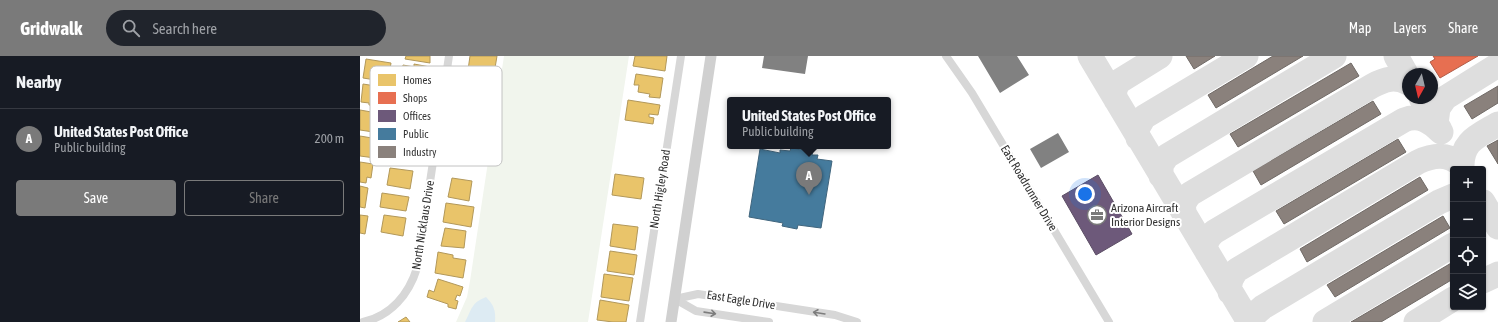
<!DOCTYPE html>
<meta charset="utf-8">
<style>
body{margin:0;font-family:"Asap Condensed",sans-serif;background:#20242c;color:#f1f3f6}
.controls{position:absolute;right:12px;bottom:12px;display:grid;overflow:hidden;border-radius:4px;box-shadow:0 1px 3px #0004}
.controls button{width:36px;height:36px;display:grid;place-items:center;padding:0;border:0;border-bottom:1px solid #363941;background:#171b24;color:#f1f3f6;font:20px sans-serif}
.compass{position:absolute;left:1042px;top:12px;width:36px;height:36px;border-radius:50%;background:#171b24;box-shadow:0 1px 3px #0004;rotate:188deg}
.you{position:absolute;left:725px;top:138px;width:14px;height:14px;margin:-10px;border:3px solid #fff;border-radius:50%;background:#1a73e8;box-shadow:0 0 0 6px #1a73e833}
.badge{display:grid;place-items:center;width:26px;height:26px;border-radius:50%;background:#7a7a7a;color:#fff;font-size:13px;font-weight:700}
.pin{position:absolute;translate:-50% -33px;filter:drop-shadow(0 1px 2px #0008)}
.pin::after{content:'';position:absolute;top:21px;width:14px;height:12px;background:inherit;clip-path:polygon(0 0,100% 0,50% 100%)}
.popup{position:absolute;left:367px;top:41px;width:164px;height:52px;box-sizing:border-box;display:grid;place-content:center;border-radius:4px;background:#171b24;filter:drop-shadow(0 1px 3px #0005);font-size:13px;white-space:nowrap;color:#9ea1a6}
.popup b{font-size:15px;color:#f1f3f6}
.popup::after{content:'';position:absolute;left:50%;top:100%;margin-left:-8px;border:8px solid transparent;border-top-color:#171b24}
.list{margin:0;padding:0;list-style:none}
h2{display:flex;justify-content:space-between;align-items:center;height:52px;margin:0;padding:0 16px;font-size:17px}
h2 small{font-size:13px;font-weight:400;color:#9ea1a6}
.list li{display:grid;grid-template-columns:26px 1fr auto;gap:12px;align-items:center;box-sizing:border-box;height:60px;padding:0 16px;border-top:1px solid #363941}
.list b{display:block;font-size:15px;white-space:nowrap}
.list p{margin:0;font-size:13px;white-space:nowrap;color:#9ea1a6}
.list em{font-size:13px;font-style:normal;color:#9ea1a6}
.actions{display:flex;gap:8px;padding:12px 16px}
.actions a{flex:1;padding:9px 0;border:1px solid #7a7a7a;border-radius:4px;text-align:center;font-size:14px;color:#7a7a7a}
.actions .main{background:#7a7a7a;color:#fff}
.icon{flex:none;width:22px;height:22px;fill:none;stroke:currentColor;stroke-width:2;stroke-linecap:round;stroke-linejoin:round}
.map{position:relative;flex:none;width:1138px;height:266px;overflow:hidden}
header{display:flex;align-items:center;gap:24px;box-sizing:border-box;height:56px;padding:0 20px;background:#7a7a7a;color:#fff}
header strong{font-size:19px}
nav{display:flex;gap:22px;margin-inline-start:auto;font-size:14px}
.search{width:280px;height:36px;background:#20242c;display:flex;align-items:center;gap:10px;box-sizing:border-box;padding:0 14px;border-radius:22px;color:#9ea1a6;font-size:15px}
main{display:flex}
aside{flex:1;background:#171b24}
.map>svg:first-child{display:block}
.green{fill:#f1f5ed}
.water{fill:#ddebf3}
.homes{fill:#e9c46a;stroke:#b2985a}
.shops{fill:#e76f51;stroke:#b15d48}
.offices{fill:#6d597a;stroke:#5c4e65}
.public{fill:#457b9d;stroke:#40657d}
.industry{fill:#8a817c;stroke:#706a66}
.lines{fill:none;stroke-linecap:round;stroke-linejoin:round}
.taxiway{stroke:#dedede;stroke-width:25}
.building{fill:#818181}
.street{stroke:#d7d7d7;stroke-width:8}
.secondary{stroke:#d0d0d0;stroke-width:11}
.oneway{stroke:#7d7d7d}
.labels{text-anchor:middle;stroke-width:4;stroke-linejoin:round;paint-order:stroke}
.street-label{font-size:12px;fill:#333;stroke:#fff}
.poi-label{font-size:12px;fill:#333;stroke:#fff;text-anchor:start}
.key{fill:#fff;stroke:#c2c2c2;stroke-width:1}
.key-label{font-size:11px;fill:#333}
</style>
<header>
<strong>Gridwalk</strong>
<div class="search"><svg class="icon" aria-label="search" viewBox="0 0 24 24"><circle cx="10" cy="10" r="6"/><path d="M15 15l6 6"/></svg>Search here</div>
<nav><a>Map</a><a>Layers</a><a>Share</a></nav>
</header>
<main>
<aside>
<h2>Nearby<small></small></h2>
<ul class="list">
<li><span class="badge">A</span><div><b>United States Post Office</b><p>Public building</p></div><em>200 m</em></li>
</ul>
<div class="actions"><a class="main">Save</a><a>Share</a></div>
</aside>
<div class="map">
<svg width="1138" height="266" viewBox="0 0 1138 266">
<rect width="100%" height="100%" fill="#fff"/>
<path class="green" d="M144 0H269L228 266H96L107 241 110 225Z"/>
<path class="water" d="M126 241C134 249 136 255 135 266H105C112 253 111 247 126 241Z"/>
<path class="homes" d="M46 0H70V7L45 3Z
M110 0H137L134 18 108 14Z
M275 0H307L305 15 273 10Z
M6 3 31 7 28 26 3 22Z
M54 8 70 11 66 32 40 27 43 9 54 11Z
M276 18 303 22 300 42 289 41 290 38 278 36 279 29H274Z
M106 20 134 25 131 45 102 41Z
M3 28 22 31 19 50 9 49V47L1 46Z
M42 33 65 37 62 56 40 52V47L36 46 37 39H41Z
M102 44 130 49 127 65 99 62Z
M268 44 300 49 298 59 289 58V61L294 62 293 68 265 64Z
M0 54 23 58 20 77 0 74Z
M98 70 113 72 112 82 123 84 122 96 95 92Z
M0 80 18 83 15 102 0 100Z
M33 83 57 87 54 106 30 103Z
M0 106 13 108 11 122 7 121 6 127 0 126Z
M30 112 53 115 50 133 27 129Z
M255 118 284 122 281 143 252 139Z
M92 122 112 125 109 145 88 141Z
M0 130 8 132 5 152 0 151Z
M22 137 49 141 46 155 20 151Z
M86 147 114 151 111 171 83 166Z
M0 159 8 160 5 178 0 177Z
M24 159 46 162 43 180 21 176Z
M253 168 278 171 275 194 250 190Z
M85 172 106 175 104 192 81 190Z
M250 195 277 199 274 219 247 215Z
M78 196 93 199V202L106 204 103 222 75 217Z
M244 218 273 222 269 245 241 241Z
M78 223 103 231 100 240 97 239 95 244 98 245 96 253 88 251V248L67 241 69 234 74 236Z
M240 244 269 249 266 266H253L237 264Z
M46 261 50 266H38Z"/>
<path class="shops" d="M1073 0H1118L1080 22 1070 6 1075 3Z"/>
<path class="offices" d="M738 119 772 178 736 199 702 140Z"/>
<path class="public" d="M431 92 453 95 452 99H458L457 103 472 105 461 172 438 169 437 173 422 170 423 167 389 161 400 93 420 97V94L430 95Z"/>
<path class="industry" d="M826 0H855L834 13Z
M913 0H943L856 52 848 39Z
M991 7 999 20 878 91 870 78Z
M1138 30V47L1112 63 1104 50Z
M1013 45 1021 58 901 129 893 115Z
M1038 83 1046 96 924 168 916 155Z
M1138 84V108L1127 90Z
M1060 121 1068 134 947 206 940 193Z
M1083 160 1090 172 975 241 967 229Z
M1093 206V223L1021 266H991Z"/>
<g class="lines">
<path class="taxiway" d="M730 0 889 266
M1036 0 1048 21
M1061 42 1080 74
M756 44 754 36 758 26 800 0
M1076 68 1078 52 1085 42 1138 9
M778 82 777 73 784 61 886 0
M1102 112C1101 85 1118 80 1138 68
M801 120V109L807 100 974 0
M1123 146 1138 171
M825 159C822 150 824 145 830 138L1012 30C1025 23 1035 20 1048 27
M847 196C844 187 848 182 854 176L1044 64C1059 58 1070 65 1081 76
M1123 225 1138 218
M870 236C869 227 871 221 877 214L1058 106C1073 99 1087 97 1100 108
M892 266 895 258 903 251 1079 146 1093 140
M965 266 1093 189
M1056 266 1093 243"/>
</g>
<path class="building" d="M404 0H448L445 18 402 12Z
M618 0H657L669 19 640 37Z
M698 77 709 96 681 112 670 93Z"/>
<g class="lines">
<path class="street" d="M586 0 612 37 749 266
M315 243 338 238 475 259 497 266
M315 243 336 255 409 266
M3 266C31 260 49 238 57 212L89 0
M280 266 321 0"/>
<path class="secondary" d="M311 266 351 0"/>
</g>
<defs><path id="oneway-shaft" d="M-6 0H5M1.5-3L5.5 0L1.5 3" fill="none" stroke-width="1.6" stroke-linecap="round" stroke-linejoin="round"/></defs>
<g class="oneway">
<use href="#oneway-shaft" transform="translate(350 257) rotate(8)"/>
<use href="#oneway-shaft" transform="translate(459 257) rotate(-171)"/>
</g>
<defs>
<g id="office-ring" transform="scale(1)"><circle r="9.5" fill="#fff" stroke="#7a7a7a" stroke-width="1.5"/><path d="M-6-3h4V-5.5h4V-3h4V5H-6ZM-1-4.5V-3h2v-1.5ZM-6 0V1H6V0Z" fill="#7a7a7a"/></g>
</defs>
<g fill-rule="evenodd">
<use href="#office-ring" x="737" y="159"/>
</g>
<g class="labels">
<g class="street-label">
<text transform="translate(669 132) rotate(59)" y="4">East Roadrunner Drive</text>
<text transform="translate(300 133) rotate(-81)" y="4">North Higley Road</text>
<text transform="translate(63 169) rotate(-81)" y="4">North Nicklaus Drive</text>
<text transform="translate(381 244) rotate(9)" y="4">East Eagle Drive</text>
</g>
<g class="poi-label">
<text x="751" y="156">Arizona Aircraft<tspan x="751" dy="14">Interior Designs</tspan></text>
</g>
</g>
<rect x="10" y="10" width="132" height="100" rx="6" class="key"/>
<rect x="18" y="18" width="18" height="12" fill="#e9c46a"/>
<rect x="18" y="36" width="18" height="12" fill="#e76f51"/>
<rect x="18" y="54" width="18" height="12" fill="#6d597a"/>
<rect x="18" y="72" width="18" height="12" fill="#457b9d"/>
<rect x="18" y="90" width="18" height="12" fill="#8a817c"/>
<g class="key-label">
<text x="43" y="28">Homes</text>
<text x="43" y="46">Shops</text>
<text x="43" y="64">Offices</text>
<text x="43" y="82">Public</text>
<text x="43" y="100">Industry</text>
</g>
</svg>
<div class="controls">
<button>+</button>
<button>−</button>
<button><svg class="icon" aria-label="locate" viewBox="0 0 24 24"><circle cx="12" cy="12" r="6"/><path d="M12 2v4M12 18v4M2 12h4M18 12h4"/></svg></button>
<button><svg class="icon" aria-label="layers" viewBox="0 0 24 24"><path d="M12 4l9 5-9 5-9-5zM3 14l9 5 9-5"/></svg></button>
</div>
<svg class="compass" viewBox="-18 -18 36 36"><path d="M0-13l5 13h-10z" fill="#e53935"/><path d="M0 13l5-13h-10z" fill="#9ea1a6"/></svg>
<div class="you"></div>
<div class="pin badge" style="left:449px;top:139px">A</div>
<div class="popup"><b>United States Post Office</b>Public building</div>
</div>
</main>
